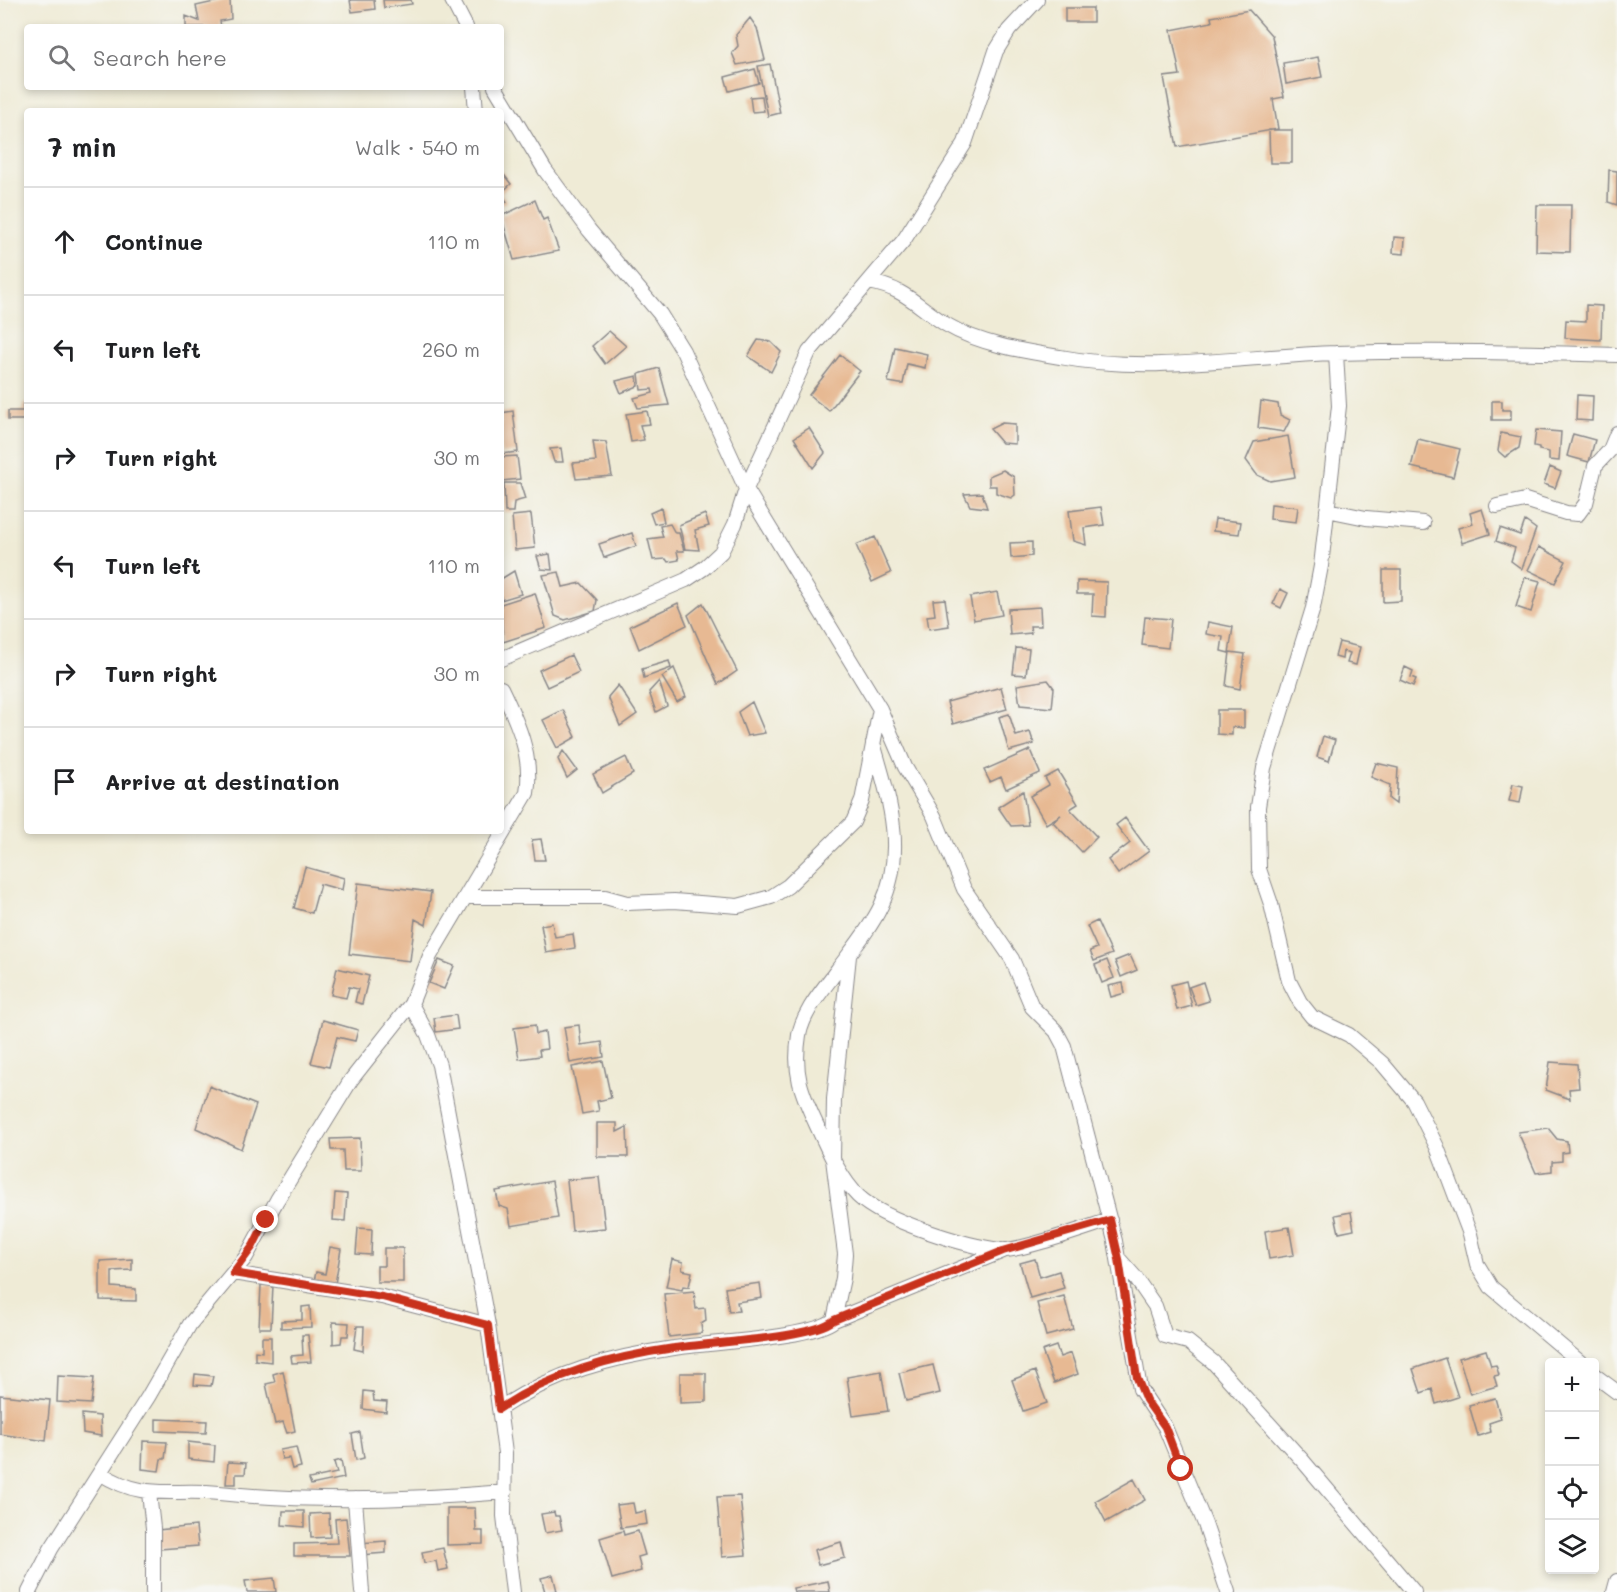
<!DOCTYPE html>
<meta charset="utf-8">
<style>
body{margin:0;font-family:Mali,sans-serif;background:#f6f6f6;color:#202124}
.controls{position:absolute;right:18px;bottom:18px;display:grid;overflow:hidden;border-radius:6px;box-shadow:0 3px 9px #0003}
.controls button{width:54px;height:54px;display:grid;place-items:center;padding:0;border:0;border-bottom:2px solid #e0e0e0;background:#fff;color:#202124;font:30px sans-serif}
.stop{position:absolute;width:18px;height:18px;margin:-14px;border:4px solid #c8321e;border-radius:50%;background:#fff}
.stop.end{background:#c8321e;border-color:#fff;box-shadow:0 2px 6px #0008}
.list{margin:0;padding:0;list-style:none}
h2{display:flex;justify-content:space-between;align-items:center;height:78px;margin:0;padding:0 24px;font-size:26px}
h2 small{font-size:20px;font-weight:400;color:#757577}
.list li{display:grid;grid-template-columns:39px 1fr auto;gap:18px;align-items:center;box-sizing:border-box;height:108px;padding:0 24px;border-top:2px solid #e0e0e0}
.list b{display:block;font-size:22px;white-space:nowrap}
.list em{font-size:20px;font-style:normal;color:#757577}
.icon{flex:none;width:33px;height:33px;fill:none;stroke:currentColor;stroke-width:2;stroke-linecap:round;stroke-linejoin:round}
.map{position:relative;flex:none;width:1617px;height:1592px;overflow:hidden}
.search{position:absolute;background:#fff;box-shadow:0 3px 9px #0003;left:24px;top:24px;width:480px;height:66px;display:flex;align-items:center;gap:15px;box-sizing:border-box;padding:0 21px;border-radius:6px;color:#757577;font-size:22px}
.panel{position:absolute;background:#fff;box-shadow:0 3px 9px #0003;left:24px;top:108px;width:480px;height:726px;border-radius:6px}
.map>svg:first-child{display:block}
.building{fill:#e7b993}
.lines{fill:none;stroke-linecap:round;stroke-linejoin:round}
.minor-casing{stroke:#888688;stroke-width:16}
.minor{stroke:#fff;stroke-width:14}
.route{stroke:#c8321e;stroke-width:8}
</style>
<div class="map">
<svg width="1617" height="1592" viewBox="0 0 1617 1592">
<rect width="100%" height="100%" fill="#f6f6f2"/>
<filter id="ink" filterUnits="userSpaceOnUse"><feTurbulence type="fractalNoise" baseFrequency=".0167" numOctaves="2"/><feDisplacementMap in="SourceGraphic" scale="12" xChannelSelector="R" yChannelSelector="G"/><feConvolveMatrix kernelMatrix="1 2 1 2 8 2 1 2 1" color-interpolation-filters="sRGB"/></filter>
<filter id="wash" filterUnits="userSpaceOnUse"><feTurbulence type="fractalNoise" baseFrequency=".008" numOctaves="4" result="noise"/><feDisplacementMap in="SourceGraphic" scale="24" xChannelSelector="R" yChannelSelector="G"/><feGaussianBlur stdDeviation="1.35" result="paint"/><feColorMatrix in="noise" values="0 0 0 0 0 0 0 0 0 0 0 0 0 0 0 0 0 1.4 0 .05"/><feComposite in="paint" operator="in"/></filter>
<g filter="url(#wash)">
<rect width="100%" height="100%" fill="#efebd6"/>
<g id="blocks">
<path class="building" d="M223 0H230L231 19 220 21 221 27H186V16L199 21 196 6Z
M350 0H374L375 9 352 12Z
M383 0H411L412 4 384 8Z
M1065 8H1093V22H1065Z
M1249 10 1272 36 1284 97 1273 99 1278 129 1177 147 1164 77 1180 75 1171 30 1212 22 1211 17Z
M750 18 757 28 765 60 737 65 732 53 738 46 736 35Z
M1318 57 1322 77 1286 84 1283 63Z
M770 64 780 113 768 116 758 66Z
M755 69 759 83 729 91 725 77Z
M762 96 764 111 752 112 750 97Z
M1269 130H1292V163H1270Z
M1609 170 1617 171V205L1608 202Z
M501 171 511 184 501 193 507 202 501 205Z
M535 200 543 220 547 218 559 251 514 260 501 216Z
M1537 205H1571L1570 252 1536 251Z
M1394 237 1405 238 1404 254 1393 253Z
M1586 305 1602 306 1601 340 1565 338 1566 320 1586 321Z
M609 331 626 346 605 364 592 346Z
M758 340 771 342 781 352 771 372 748 356Z
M895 347 927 354 925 368 907 364 903 384H900L888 382Z
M840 355 860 371 829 411 809 395Z
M659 368 669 405 638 408 634 398 653 393 652 389 641 390 639 374Z
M637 376 638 386 621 393 616 381Z
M1577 395 1593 396 1592 421 1576 420Z
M1261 401 1278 404 1280 415 1290 420 1284 432 1258 428Z
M1492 401H1502V410H1511V420H1492Z
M23 404H27V420H8V411H23Z
M513 411 518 452 501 454V413Z
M647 411 650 424 640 425 644 440 631 442 626 414Z
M1002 423 1015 424V444L1002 443 990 429Z
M809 428 825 453 813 468 794 438Z
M1536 430 1561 432 1559 461 1549 460V452L1539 450V447L1534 446Z
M1501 433 1521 437 1519 448 1505 457 1498 451Z
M1573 434 1595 440 1589 462 1567 456Z
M1288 436 1295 477 1270 481 1257 475 1246 460 1254 442Z
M1418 439 1460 449 1453 477 1411 467Z
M593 441 606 442 612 476 576 479 573 463 596 461Z
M561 448 563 462H554L550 449Z
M517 456 520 479 502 481 501 457Z
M1550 467 1561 472 1555 488 1544 484Z
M1003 470 1014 477 1015 495 1011 498 996 493V486H989V476Z
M504 483H520L525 499 514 502 513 512H505Z
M982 493 987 508 970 506 964 494Z
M1271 504 1298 507 1296 522 1270 519Z
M1101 507 1104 525 1084 528 1086 545 1073 541 1069 511Z
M661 508 664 522 654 524 650 513Z
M1482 509 1490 534 1462 543 1458 528 1473 524 1470 513Z
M531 514 535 548 515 550 512 516Z
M705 514 709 526 695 530 699 550 685 549 679 525Z
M1215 519 1241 522 1239 534 1213 531Z
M1525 521 1536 529 1522 569 1511 561 1515 548 1496 541 1500 528 1520 535Z
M670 524 675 533H679L684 551H677L679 560 668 562 666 559 653 560 648 539 663 537 660 526Z
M632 533 636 546 604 558 599 544Z
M875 537 891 573 872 582 856 545Z
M1032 542V556L1011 558 1010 543Z
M1539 547 1566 561 1555 583 1528 570Z
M550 554 552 570 541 569 537 556Z
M1383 570H1401V601L1383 602Z
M514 571 521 594 501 600V579Z
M559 572 563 587 581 583 597 600 595 611 565 620 555 616 543 575Z
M1525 577 1540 581 1531 612 1516 607Z
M1077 581 1107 582 1106 617 1092 616 1093 594H1077Z
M1280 589 1288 593 1281 608 1273 604Z
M997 592 1002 615 974 620 970 597Z
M535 593 546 628 503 642 501 604Z
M945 599 949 626 929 629 927 616 935 615 933 600Z
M678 603 687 625 639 649 630 626Z
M703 603 737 671 718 684 688 615Z
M1040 607 1041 626H1030L1031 633 1010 635 1008 609Z
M1145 617 1171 619 1168 648 1142 645Z
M1208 622 1233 627 1229 653 1221 651 1223 637 1206 634Z
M1339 642 1360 647 1356 665 1347 663 1350 653 1343 651 1342 659 1335 657Z
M1016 648 1029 649 1026 675 1013 674Z
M1230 652 1245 654 1240 689 1226 686Z
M571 655 579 672 547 687 539 670Z
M669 661 671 668 644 678 642 669Z
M1405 667 1413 671 1411 677 1416 679 1413 686 1400 680Z
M674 668 686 697 677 702 662 677Z
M1048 680 1054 688 1052 708 1020 705 1017 685Z
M659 681 667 706 656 712 649 692Z
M618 685 637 714 620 726 608 697Z
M1001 687 1007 709 953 724 947 702Z
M752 702 765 733 747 736 738 712Z
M563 710 576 737 557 748 543 720Z
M1217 710H1244V728L1232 727V735L1217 734Z
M1009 714 1016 736 1030 732 1034 744 1009 751 999 717Z
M1323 736 1335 740 1329 761 1317 757Z
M1030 750 1040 773 1006 789 1001 777 990 782 984 770Z
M563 751 577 770 567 778 558 759Z
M626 757 633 774 602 793 593 774Z
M1376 763 1398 768 1396 804 1389 799 1390 785 1371 777Z
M1058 771 1078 804 1070 809 1097 837 1082 852 1053 822 1061 815 1046 824 1030 796 1049 785 1045 778Z
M1513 784 1523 786 1520 803 1509 801Z
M1023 791 1028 825 1011 826 998 807Z
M1125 818 1149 851 1118 874 1108 860 1130 843 1116 825Z
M541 839 545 860H535L532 840Z
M305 867 344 878 342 890 320 884 312 913 294 908Z
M358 883 431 892 426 925 415 919 410 961 349 954Z
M1097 921 1112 954 1094 961 1090 951 1097 948 1087 926Z
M552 923 555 937 573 934 575 948 546 953 541 925Z
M1130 955 1137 970 1121 977 1115 961Z
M439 960 454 966 444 989 429 983Z
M1107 960 1114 978 1102 983 1095 965Z
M337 968 369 976 362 1004 355 1002 358 989 349 987 346 998 331 995Z
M1186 981 1192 1006 1177 1010 1171 985Z
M1203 982 1209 1001 1196 1005 1189 987Z
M1123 983 1125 993 1111 997 1108 986Z
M456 1015 458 1029 436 1032 434 1018Z
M323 1020 358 1030 355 1041 337 1037 329 1067 311 1063Z
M535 1025 536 1034 545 1032 547 1049 539 1050 540 1056 519 1059 514 1028Z
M579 1025 581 1045 602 1042 604 1057 570 1063 564 1027Z
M603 1061 611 1098 597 1101 599 1111 582 1114 572 1067Z
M1550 1062 1577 1064 1579 1088 1569 1089 1570 1099 1546 1090Z
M209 1086 256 1105 241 1149 196 1128Z
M597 1123H617V1132L627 1127 628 1157H597Z
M1548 1128 1557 1139 1567 1141 1568 1152 1562 1153V1161L1552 1162V1171L1536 1173 1518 1132Z
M360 1138 361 1171H344L343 1150H331L330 1139Z
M599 1177 605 1228 572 1231 567 1180Z
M552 1181 558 1218 511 1226 508 1209 499 1206 496 1191Z
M335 1193 347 1194 345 1221 333 1220Z
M1351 1212 1354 1230 1339 1233 1335 1215Z
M1289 1227 1294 1255 1269 1259 1265 1231Z
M358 1228 372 1229 371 1255 356 1254Z
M330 1247 341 1249 335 1284 314 1281 316 1272 325 1274Z
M384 1248H403V1282H377V1266H384Z
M132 1259V1270L112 1271V1287L136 1289V1301L100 1300V1261Z
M672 1259 683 1262 682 1270 692 1272 689 1287 683 1286 682 1290 666 1287Z
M1035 1259 1040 1277 1059 1271 1064 1288 1030 1298 1020 1263Z
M760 1283 762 1298 737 1302 739 1311 729 1312 725 1288Z
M261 1285H273L271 1328H259Z
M694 1291 696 1309 705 1308 706 1321 701 1324 702 1333 669 1337 664 1294Z
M1064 1296 1073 1329 1046 1336 1037 1303Z
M310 1306 311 1327 281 1328V1321L302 1320V1307Z
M333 1322 349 1323 348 1336H342L341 1343 333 1344Z
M357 1326H364L363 1351 354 1349Z
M302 1335H308L311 1362 292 1363 291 1356 303 1355Z
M262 1337H271V1362L255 1360V1351L262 1352Z
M1056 1346 1060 1357 1071 1353 1078 1374 1054 1383 1042 1351Z
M1486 1350 1491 1366 1496 1365 1499 1375 1494 1376 1497 1386 1470 1394 1459 1358Z
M1445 1358 1458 1397 1436 1404 1432 1389 1421 1393 1413 1369Z
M933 1365 940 1393 906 1401 899 1373Z
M283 1371 295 1431 287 1433 283 1422 275 1424 266 1384 275 1382 273 1374Z
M881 1371 888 1411 853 1416 847 1377Z
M1035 1371 1047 1403 1023 1411 1012 1380Z
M680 1373H706V1402L680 1403Z
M195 1374 213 1376 211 1386 194 1385Z
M58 1376 94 1378 91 1404 57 1402Z
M364 1391 373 1392 374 1401 387 1402 386 1412 363 1409Z
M0 1395 50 1400 46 1441 0 1434Z
M1495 1398 1501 1419 1489 1423 1491 1432 1478 1436 1469 1405Z
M82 1414 100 1416 101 1436 83 1433Z
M156 1419 207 1421 206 1433 156 1431Z
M360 1432 364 1458 356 1460 352 1434Z
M143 1441 167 1442 165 1459H161L159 1471 142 1469Z
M188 1442 215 1445 214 1462 188 1459Z
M296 1447 301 1467 292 1469 289 1458 282 1459 280 1450Z
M341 1460 344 1478 311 1485 309 1479 337 1473 334 1462Z
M228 1462 246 1463 245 1474H236V1484H226Z
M1134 1479 1145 1500 1106 1522 1095 1501Z
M740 1496 746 1555 722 1557 717 1497Z
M633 1503 635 1513 645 1511 647 1524 621 1528 617 1505Z
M447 1508H475L476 1531H483V1544L447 1545Z
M283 1511H304V1527L282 1525Z
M554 1512 555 1516H559L562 1530 545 1533 541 1514Z
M329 1513 330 1537 311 1538 310 1514Z
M346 1518 350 1556H294V1544L337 1543 335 1519Z
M196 1526 198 1546 160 1549 158 1530Z
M623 1531 624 1535 638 1531 645 1555 638 1557 641 1571 612 1579 600 1538Z
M386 1541V1553L360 1555V1543Z
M841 1542 845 1558 818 1565 814 1550Z
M443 1548 448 1569 438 1571 436 1561 424 1563 422 1552Z
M553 1575 557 1591 545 1592 541 1578Z
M274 1578 276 1592H247L245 1581Z
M828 1581 830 1592H794L793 1588Z"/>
</g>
</g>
<g filter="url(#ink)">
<use href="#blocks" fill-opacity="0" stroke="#888688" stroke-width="1.5"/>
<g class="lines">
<g class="minor-casing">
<path id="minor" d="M452 0 466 27
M474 87 476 111
M495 87 545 170 589 230 660 314 683 351 746 489 880 709 905 767 934 816 964 889 1012 959 1032 1007 1056 1031 1064 1046 1115 1241 1140 1389 1165 1427 1205 1524 1228 1592
M869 282C907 289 916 306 947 325 979 344 1023 351 1060 357 1150 374 1245 356 1336 353 1429 350 1523 352 1617 355
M1336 353 1339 406 1321 566 1313 608 1264 768 1258 807 1259 869 1271 904 1289 981 1300 1002 1312 1017 1349 1035 1382 1063 1414 1101 1437 1147 1470 1234 1477 1264 1491 1287 1580 1362
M1497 506 1525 500 1566 513 1578 514 1586 503 1595 466 1610 450 1617 433
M1327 510 1366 518 1423 523
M501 659 686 580 704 568 721 552 735 524 746 489 809 352 904 240 965 143 996 51 1009 30 1037 0
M873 743C889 798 907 851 881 906 870 929 853 949 838 969 823 990 804 1010 799 1035 793 1073 801 1092 817 1126 828 1149 839 1177 858 1196 884 1221 965 1246 1001 1250 1018 1252 1088 1227 1110 1220
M467 897H605L627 903 674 901 738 906 771 897 788 886 853 822 862 801 880 709
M411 1004 428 1035 439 1065 488 1325 505 1453 504 1516 513 1592
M1119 1259 1135 1277 1155 1306 1165 1336 1188 1342 1213 1362 1303 1461 1414 1592
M233 1273 382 1297 488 1325
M834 1320 1003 1251
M1594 1375 1617 1392
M499 1409C552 1373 612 1357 674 1348 709 1342 811 1339 834 1320L843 1278 845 1254 833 1159 834 1099 849 956
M100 1473C145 1502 170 1488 219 1493 314 1503 410 1500 505 1492
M149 1493 153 1528V1592
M355 1499 362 1592
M29 1592 51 1549 148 1397 190 1324 246 1257 277 1200 351 1080 411 1004 430 956 527 793C533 756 517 721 501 688
M1614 1592 1617 1581"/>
</g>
<use href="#minor" class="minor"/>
</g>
</g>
<g class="lines" filter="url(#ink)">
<path class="route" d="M266 1220 253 1246 233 1273 382 1297 488 1325 499 1409C552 1373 612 1357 674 1348 709 1342 811 1339 834 1320L1003 1251 1110 1220 1119 1259 1137 1378 1146 1400 1165 1427 1181 1469"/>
</g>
</svg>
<div class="controls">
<button>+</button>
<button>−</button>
<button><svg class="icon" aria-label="locate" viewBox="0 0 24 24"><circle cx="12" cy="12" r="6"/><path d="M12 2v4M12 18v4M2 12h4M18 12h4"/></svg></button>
<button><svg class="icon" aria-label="layers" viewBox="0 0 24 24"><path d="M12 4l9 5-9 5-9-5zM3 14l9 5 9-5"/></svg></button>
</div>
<div class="stop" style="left:1181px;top:1469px"></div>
<div class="stop end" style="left:266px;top:1220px"></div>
<div class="search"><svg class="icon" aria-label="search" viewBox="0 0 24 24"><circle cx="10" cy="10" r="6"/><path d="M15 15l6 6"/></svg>Search here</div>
<section class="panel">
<h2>7 min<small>Walk · 540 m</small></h2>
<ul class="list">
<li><svg class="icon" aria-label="ahead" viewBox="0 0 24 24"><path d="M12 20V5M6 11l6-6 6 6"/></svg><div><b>Continue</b></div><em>110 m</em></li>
<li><svg class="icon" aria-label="left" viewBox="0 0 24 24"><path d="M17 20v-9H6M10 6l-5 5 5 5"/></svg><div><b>Turn left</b></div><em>260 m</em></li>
<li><svg class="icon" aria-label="right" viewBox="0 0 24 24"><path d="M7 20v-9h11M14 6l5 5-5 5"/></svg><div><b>Turn right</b></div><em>30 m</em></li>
<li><svg class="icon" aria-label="left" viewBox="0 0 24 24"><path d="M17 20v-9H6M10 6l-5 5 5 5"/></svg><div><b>Turn left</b></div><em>110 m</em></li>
<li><svg class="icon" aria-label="right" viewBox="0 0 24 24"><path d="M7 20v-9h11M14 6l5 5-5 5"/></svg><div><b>Turn right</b></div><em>30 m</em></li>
<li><svg class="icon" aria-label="arrive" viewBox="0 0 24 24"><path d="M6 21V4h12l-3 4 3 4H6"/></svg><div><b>Arrive at destination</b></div></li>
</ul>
</section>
</div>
